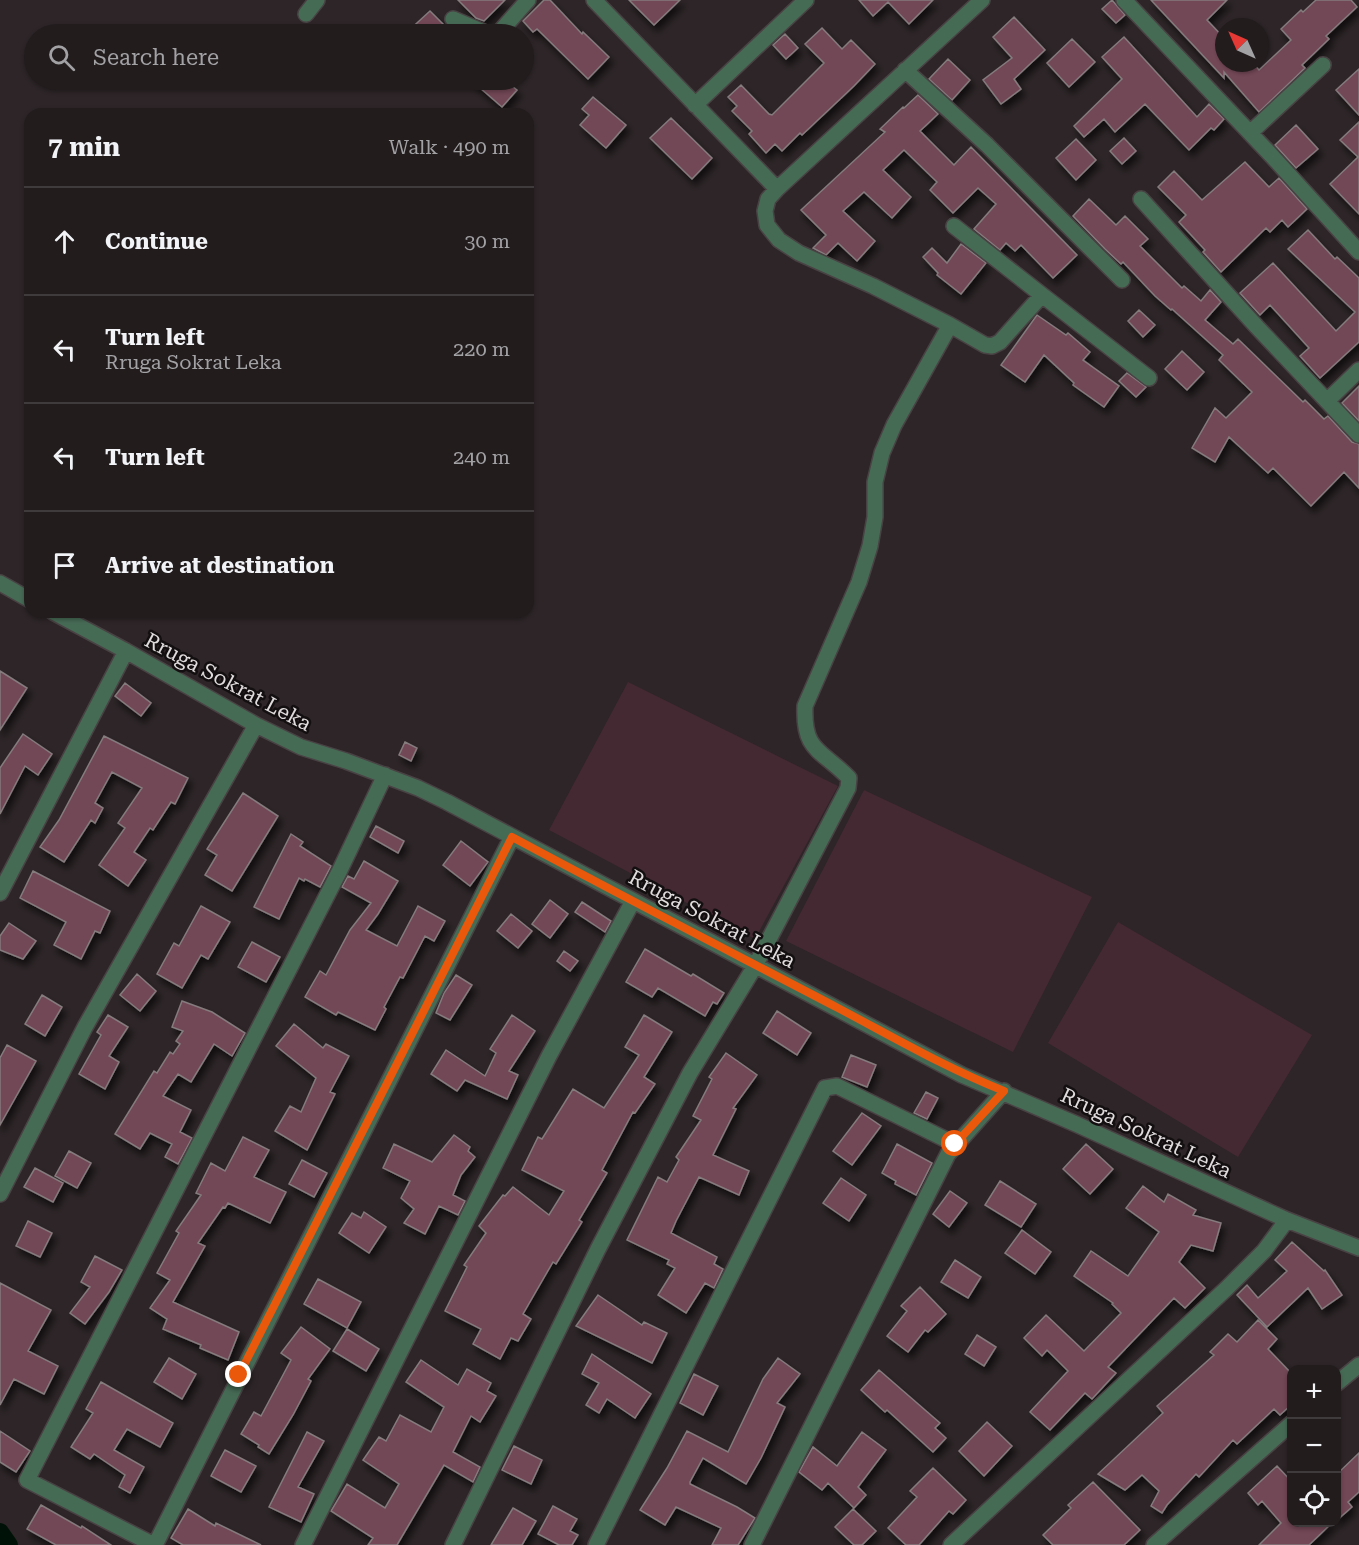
<!DOCTYPE html>
<meta charset="utf-8">
<style>
body{margin:0;font-family:"Roboto Serif",serif;background:#2a2526;color:#f1f3f6}
.controls{position:absolute;right:18px;bottom:18px;display:grid;overflow:hidden;border-radius:12px;box-shadow:0 2px 4px #0004}
.controls button{width:54px;height:54px;display:grid;place-items:center;padding:0;border:0;border-bottom:2px solid #3f3a3b;background:#221c1d;color:#f1f3f6;font:30px sans-serif}
.compass{position:absolute;left:1215px;top:18px;width:54px;height:54px;border-radius:50%;background:#221c1d;box-shadow:0 2px 4px #0004;rotate:315deg}
.stop{position:absolute;width:18px;height:18px;margin:-14px;border:4px solid #ea580c;border-radius:50%;background:#fff}
.stop.end{background:#ea580c;border-color:#fff;box-shadow:0 2px 6px #0008}
.list{margin:0;padding:0;list-style:none}
h2{display:flex;justify-content:space-between;align-items:center;height:78px;margin:0;padding:0 24px;font-size:26px}
h2 small{font-size:20px;font-weight:400;color:#a2a1a4}
.list li{display:grid;grid-template-columns:39px 1fr auto;gap:18px;align-items:center;box-sizing:border-box;height:108px;padding:0 24px;border-top:2px solid #3f3a3b}
.list b{display:block;font-size:22px;white-space:nowrap}
.list p{margin:0;font-size:20px;white-space:nowrap;color:#a2a1a4}
.list em{font-size:20px;font-style:normal;color:#a2a1a4}
.icon{flex:none;width:33px;height:33px;fill:none;stroke:currentColor;stroke-width:2;stroke-linecap:round;stroke-linejoin:round}
.map{position:relative;flex:none;width:1359px;height:1545px;overflow:hidden}
.search{position:absolute;background:#221c1d;box-shadow:0 2px 4px #0004;left:24px;top:24px;width:510px;height:66px;display:flex;align-items:center;gap:15px;box-sizing:border-box;padding:0 21px;border-radius:33px;color:#a2a1a4;font-size:22px}
.panel{position:absolute;background:#221c1d;box-shadow:0 2px 4px #0004;left:24px;top:108px;width:510px;height:510px;border-radius:18px}
.map>svg:first-child{display:block}
.green{fill:#442832}
.lines{fill:none;stroke-linecap:round;stroke-linejoin:round}
.canal{stroke:#001207;stroke-width:18}
.building{fill:#724756;stroke:#857b7e;stroke-width:1.5;filter:url(#shadow)}
.minor-casing{stroke:#494244;stroke-width:18}
.minor{stroke:#466b55;stroke-width:15}
.route{stroke:#ea580c;stroke-width:8}
.labels{text-anchor:middle;stroke-width:5;stroke-linejoin:round;paint-order:stroke}
.street-label{font-size:21px;fill:#dfdadb;stroke:#130f10}
</style>
<div class="map">
<svg width="1359" height="1545" viewBox="0 0 1359 1545">
<defs>
<filter id="shadow"><feDropShadow dx="3.5" dy="6" stdDeviation="3" flood-color="#0009"/></filter>
</defs>
<rect width="100%" height="100%" fill="#2d2527"/>
<path class="green" d="M628 682 838 786 755 939 549 830Z
M864 790 1092 897 1013 1052 786 941Z
M1118 922 1312 1035 1238 1157 1048 1043Z"/>
<g class="lines">
<path class="canal" d="M0 1532 9 1545"/>
</g>
<path class="building" d="M458 0H505L484 21 476 18Z
M544 0H550L582 34 583 32 609 57 588 79 537 29 533 32 523 21Z
M629 0H680L654 25Z
M859 0H933L909 24 888 2 873 16Z
M1112 0 1125 15 1116 23 1102 9Z
M1151 0H1227L1207 20 1224 38V63H1253L1259 70 1291 40 1281 29 1301 10 1303 12 1316 0H1351L1357 7 1326 36 1329 39 1302 65 1305 68 1259 112 1224 72V78Z
M430 11 453 34H405Z
M1014 17 1045 50 1014 79 1021 89 1001 104 983 80 1012 58 993 37Z
M822 28 842 49 851 40 875 64 854 86 802 135 800 133 782 151 775 144 766 153 749 134 752 131 732 111 737 106 728 97 741 85 769 114 772 115 824 63 805 44Z
M785 34 798 48 786 59 773 45Z
M1124 37 1197 117 1209 104 1224 119 1214 130 1211 128 1189 150 1145 104 1115 132 1104 119 1084 137 1074 126 1122 79 1102 57Z
M1072 39 1095 62 1069 87 1047 63Z
M948 59 970 80 952 100 929 79Z
M1359 69V115L1336 90Z
M471 80H504L517 90 502 107Z
M918 95 938 114 920 131 954 165 971 147 1077 255 1053 278 1021 245 1015 251 1006 243 1000 250 974 229 996 204 978 188 953 213 930 190 937 182 904 150 883 170 911 197 892 218 864 192 843 211 875 241 857 261 838 243 826 255 813 248 826 235 801 210 885 132 880 129 903 107 904 108Z
M593 97 626 125 606 148 580 125 589 115 582 109Z
M671 118 712 158 692 179 650 138Z
M1359 122V214L1330 184 1358 157 1340 140Z
M1296 125 1318 149 1296 168 1275 145Z
M1124 138 1136 151 1122 164 1110 151Z
M1076 139 1096 160 1076 180 1056 158Z
M1245 162 1269 187 1279 178 1307 209 1288 227 1282 220 1270 232 1266 228 1221 272 1203 252 1205 250 1179 222 1186 215 1158 187 1174 171 1202 200Z
M1089 199 1116 225 1125 216 1148 239 1140 246 1182 288 1184 286 1201 301 1210 290 1221 302 1205 320 1233 344 1238 339 1303 402 1305 400 1324 419 1328 416 1352 442 1359 444V488L1344 472 1311 506 1273 468 1268 473 1229 437 1215 462 1192 448 1215 408 1226 418 1252 392 1219 360 1223 355 1172 309 1171 310 1155 296 1123 262 1121 264 1105 249 1073 216Z
M1308 230 1335 259 1337 257 1359 278V342L1320 378 1300 356 1309 348 1270 305 1260 315 1240 293 1273 263 1336 331 1355 312 1288 249Z
M961 244 986 263 961 294 937 275 938 273 923 257 932 248 947 263Z
M1139 310 1155 325 1143 337 1128 321Z
M1037 315 1066 335 1068 333 1090 352 1083 360 1119 386 1104 407 1073 385 1074 383 1044 355 1025 382 1001 365Z
M1182 351 1204 372 1187 390 1165 369Z
M1127 373 1146 387 1136 397 1119 381Z
M1359 386V421L1342 403Z
M0 671 27 688 0 730Z
M125 683 151 703 141 716 115 696Z
M23 734 52 754 38 775 25 766 0 814V768Z
M104 736 188 778 175 804 171 802 153 830 150 828 134 852 146 860 128 886 99 865 125 828 118 823 142 788 112 772 95 803 103 808 95 823 91 820 64 862 40 847 59 820Z
M405 742 417 748 411 761 399 755Z
M243 793 278 816 232 891 205 875 217 855 207 849Z
M376 826 404 841 398 853 370 837Z
M291 834 303 842 300 846 331 866 320 887 305 879 304 881 299 878 279 919 254 907Z
M461 841 488 862 470 886 443 865Z
M364 861 398 881 378 914 366 930 397 946 418 906 445 921 434 941 425 936 403 978 400 977 384 1007 386 1009 375 1030 338 1012 336 1015 305 997 320 971 326 975 350 930 371 903 342 887 348 876 354 879Z
M33 871 110 911 100 933 95 931 81 959 54 945 66 922 20 898Z
M550 900 568 914 550 938 532 924Z
M582 902 611 921 605 932 575 912Z
M201 906 230 922 208 959 201 955 182 988 157 974 174 943 179 946Z
M511 914 532 931 518 948 497 931Z
M9 923 36 941 23 959 0 950V936Z
M252 942 280 957 266 982 238 967Z
M645 949 691 976 693 974 724 993 717 1004 713 1002 705 1016 658 988 652 997 626 982Z
M564 951 578 961 570 971 557 961Z
M137 974 156 991 140 1011 120 995Z
M456 975 472 985 450 1020 436 1013 444 993Z
M42 995 62 1007 45 1036 25 1024Z
M182 1001 212 1012 245 1033 232 1056 214 1044 191 1082 178 1074 163 1096 191 1110 180 1132 192 1138 178 1164 165 1157 172 1144 150 1133 140 1149 115 1134 154 1071 157 1073 170 1052 173 1054 180 1044 176 1041 183 1031 172 1027Z
M777 1011 811 1033 797 1055 763 1033Z
M108 1015 128 1027 109 1056 119 1062 105 1089 79 1074 101 1035 97 1032Z
M512 1015 535 1031 509 1071 518 1075 507 1099 465 1080 457 1091 431 1074 446 1050 485 1076 496 1053 490 1049Z
M644 1015 672 1032 644 1077 655 1084 635 1113 633 1112 602 1170 607 1173 579 1220 582 1222 556 1264 553 1262 523 1314 531 1319 518 1341 511 1338 500 1359 473 1344 481 1329 445 1311 467 1267 464 1265 486 1233 479 1226 503 1195 505 1196 513 1187 549 1215 564 1191 522 1170 538 1137 542 1139 573 1089 604 1108 639 1055 625 1047Z
M294 1024 323 1048 326 1044 349 1056 330 1092 335 1094 307 1150 275 1131 290 1106 301 1112 316 1078 276 1046Z
M7 1045 36 1061 0 1125V1058Z
M726 1053 757 1075 733 1108 736 1109 713 1155 749 1171 739 1195 699 1177 676 1221 671 1233 717 1257 714 1264 723 1269 714 1288 705 1283 686 1313 658 1295 675 1268 667 1264 669 1260 627 1240 658 1177 667 1182 679 1160 676 1157 701 1120 693 1116 712 1079 709 1077Z
M851 1055 876 1065 867 1087 842 1077Z
M926 1092 938 1098 927 1119 914 1113Z
M862 1113 881 1126 852 1165 833 1151Z
M454 1135 470 1147 468 1151 475 1157 461 1175 453 1195 465 1201 458 1215 439 1206 425 1234 404 1223 414 1209 401 1198 410 1181 383 1168 394 1144 432 1162Z
M243 1137 269 1150 254 1177 286 1192 270 1223 228 1203 225 1208 223 1207 198 1243 205 1246 173 1302 239 1332 228 1360 200 1348 201 1345 163 1329 167 1319 150 1308 170 1280 157 1273 179 1233 176 1231 201 1195 196 1193 211 1163 225 1171Z
M897 1144 932 1163 916 1195 895 1184 896 1181 882 1173Z
M1086 1144 1113 1169 1090 1194 1063 1169Z
M69 1151 91 1163 77 1188 55 1176Z
M302 1160 327 1173 314 1197 289 1184Z
M35 1168 63 1183 53 1202 24 1187Z
M841 1178 866 1195 849 1221 823 1203Z
M1000 1181 1036 1204 1021 1227 985 1205Z
M1143 1186 1164 1202 1168 1194 1196 1210 1193 1215 1221 1223 1213 1251 1191 1245 1179 1262 1205 1288 1185 1308 1174 1298 1108 1367 1116 1373 1092 1399 1085 1393 1050 1430 1030 1412 1068 1371 1047 1350 1042 1356 1024 1338 1046 1315 1084 1351 1121 1313 1112 1304 1113 1303 1074 1276 1091 1251 1128 1276 1159 1232 1126 1208Z
M950 1191 967 1203 949 1227 933 1214Z
M364 1212 386 1227 369 1253 339 1233 352 1213 361 1218Z
M28 1221 52 1233 40 1257 16 1246Z
M1022 1230 1051 1252 1035 1274 1005 1253Z
M1292 1242 1324 1271 1325 1270 1342 1295 1322 1309 1308 1288 1267 1327 1237 1295 1247 1285 1258 1298 1287 1271 1275 1260Z
M95 1256 122 1270 109 1292 85 1324 70 1313 90 1287 81 1282Z
M955 1260 981 1277 968 1298 941 1282Z
M318 1279 361 1302 347 1328 304 1304Z
M0 1283 51 1310 28 1351 58 1366 44 1394 14 1379 0 1405Z
M920 1287 946 1314 928 1332 925 1330 908 1352 887 1336 907 1311 901 1306Z
M598 1295 642 1325 644 1322 667 1333 652 1363 576 1326Z
M1258 1320 1277 1339 1268 1349 1292 1374V1404L1280 1415 1274 1409 1237 1444 1233 1440 1199 1477 1196 1474 1167 1505 1162 1513 1151 1506 1159 1491 1142 1475 1125 1490 1098 1474 1163 1413 1157 1406 1214 1355 1210 1352 1228 1334 1237 1342Z
M301 1327 330 1349 308 1379 311 1381 293 1415 269 1454 258 1447 259 1445 241 1434 254 1412 261 1416 291 1360 281 1353Z
M347 1329 379 1349 366 1371 333 1351Z
M977 1335 996 1347 984 1366 965 1354Z
M592 1354 651 1394 635 1418 607 1399 599 1413 586 1405 599 1383 582 1374Z
M169 1358 196 1374 182 1399 154 1382Z
M778 1358 800 1374 777 1403 785 1407 761 1458 746 1484 703 1458 690 1482V1484L737 1507 755 1518 738 1545H712L721 1528 676 1507 665 1525 640 1510 667 1468 687 1431 728 1452 763 1379Z
M421 1360 458 1385 467 1369 491 1383 487 1391 496 1396 480 1422 471 1416 453 1452 480 1467 473 1482 444 1465 397 1545H368L373 1538 331 1511 347 1484 385 1508 399 1484 363 1460 379 1437 386 1441 400 1415 431 1432 444 1407 406 1382Z
M879 1370 940 1423 935 1428 946 1438 933 1452 887 1410 885 1412 861 1390Z
M694 1374 718 1386 703 1415 680 1403Z
M101 1382 173 1423 160 1447 127 1429 114 1450 144 1467 130 1493 119 1487 125 1475 94 1454 90 1459 71 1447 93 1413 86 1409Z
M987 1422 1012 1446 984 1476 959 1451Z
M0 1431 30 1451 16 1472 0 1462Z
M307 1432 324 1441 298 1487 314 1494 301 1522 269 1507Z
M862 1432 886 1450 858 1487 866 1495 854 1508 828 1483 822 1490 799 1472 813 1447 837 1466Z
M514 1446 542 1460 531 1484 502 1470Z
M225 1450 256 1466 241 1492 211 1476Z
M1359 1453V1492L1348 1502 1352 1507 1336 1521V1475Z
M1277 1466 1292 1482V1522H1333L1309 1545H1259L1281 1523 1262 1501 1258 1505 1248 1493Z
M933 1468 966 1500 953 1514 949 1511 919 1545H906L888 1528 917 1497 910 1491Z
M1093 1482 1140 1530 1124 1545H1053L1043 1535 1071 1508 1068 1505Z
M41 1505 81 1528 82 1526 111 1545H56L27 1529Z
M553 1506 577 1519 570 1531 578 1535 572 1545H559L538 1534Z
M513 1508 536 1521 522 1545H491Z
M188 1509 215 1526 216 1523 261 1545H183L171 1538Z
M853 1509 876 1531 862 1545H854L835 1527Z"/>
<g class="lines">
<g class="minor-casing">
<path id="minor" d="M594 0 777 189 982 0
M1124 0 1271 155 1359 252
M306 14 317 0
M453 19 488 34
M498 34 528 0
M905 70 987 145 1122 280
M695 105 806 0
M1250 133 1323 65
M777 189 768 199 765 211 767 225 779 240 799 253 873 286 950 325 985 345 992 346 1000 342 1042 295 1149 378
M1141 199 1257 327 1359 435
M954 226 1042 295
M1328 400 1359 370
M0 583 30 600
M53 612 126 651 256 725 301 747 346 761 418 788 447 802 962 1075 1076 1124 1287 1220 1359 1248
M0 893 126 651
M0 1194 85 1027 256 725
M1336 1384 1359 1365
M154 1545 27 1480 340 870 385 775
M155 1545 512 837
M303 1545 549 1056 633 901
M453 1545 598 1249 690 1073 755 966 848 788 849 778C821 749 803 752 805 706L859 582 870 546 875 517V482L882 453 894 425 950 325
M596 1545 825 1088 837 1086 955 1144
M752 1545 948 1154 1004 1091
M951 1545 1227 1288 1264 1251 1287 1220
M1154 1545 1292 1423"/>
</g>
<use href="#minor" class="minor"/>
</g>
<g class="lines">
<path class="route" d="M239 1375 512 837C620 895 729 951 838 1008 893 1037 946 1068 1004 1091L955 1144"/>
</g>
<g class="labels">
<g class="street-label">
<text transform="translate(228 682) rotate(28)" y="7">Rruga Sokrat Leka</text>
<text transform="translate(712 919) rotate(28)" y="7">Rruga Sokrat Leka</text>
<text transform="translate(1146 1133) rotate(25)" y="7">Rruga Sokrat Leka</text>
</g>
</g>
</svg>
<div class="controls">
<button>+</button>
<button>−</button>
<button><svg class="icon" aria-label="locate" viewBox="0 0 24 24"><circle cx="12" cy="12" r="6"/><path d="M12 2v4M12 18v4M2 12h4M18 12h4"/></svg></button>
</div>
<svg class="compass" viewBox="-18 -18 36 36"><path d="M0-13l5 13h-10z" fill="#e53935"/><path d="M0 13l5-13h-10z" fill="#a2a1a4"/></svg>
<div class="stop" style="left:955px;top:1144px"></div>
<div class="stop end" style="left:239px;top:1375px"></div>
<div class="search"><svg class="icon" aria-label="search" viewBox="0 0 24 24"><circle cx="10" cy="10" r="6"/><path d="M15 15l6 6"/></svg>Search here</div>
<section class="panel">
<h2>7 min<small>Walk · 490 m</small></h2>
<ul class="list">
<li><svg class="icon" aria-label="ahead" viewBox="0 0 24 24"><path d="M12 20V5M6 11l6-6 6 6"/></svg><div><b>Continue</b></div><em>30 m</em></li>
<li><svg class="icon" aria-label="left" viewBox="0 0 24 24"><path d="M17 20v-9H6M10 6l-5 5 5 5"/></svg><div><b>Turn left</b><p>Rruga Sokrat Leka</p></div><em>220 m</em></li>
<li><svg class="icon" aria-label="left" viewBox="0 0 24 24"><path d="M17 20v-9H6M10 6l-5 5 5 5"/></svg><div><b>Turn left</b></div><em>240 m</em></li>
<li><svg class="icon" aria-label="arrive" viewBox="0 0 24 24"><path d="M6 21V4h12l-3 4 3 4H6"/></svg><div><b>Arrive at destination</b></div></li>
</ul>
</section>
</div>
